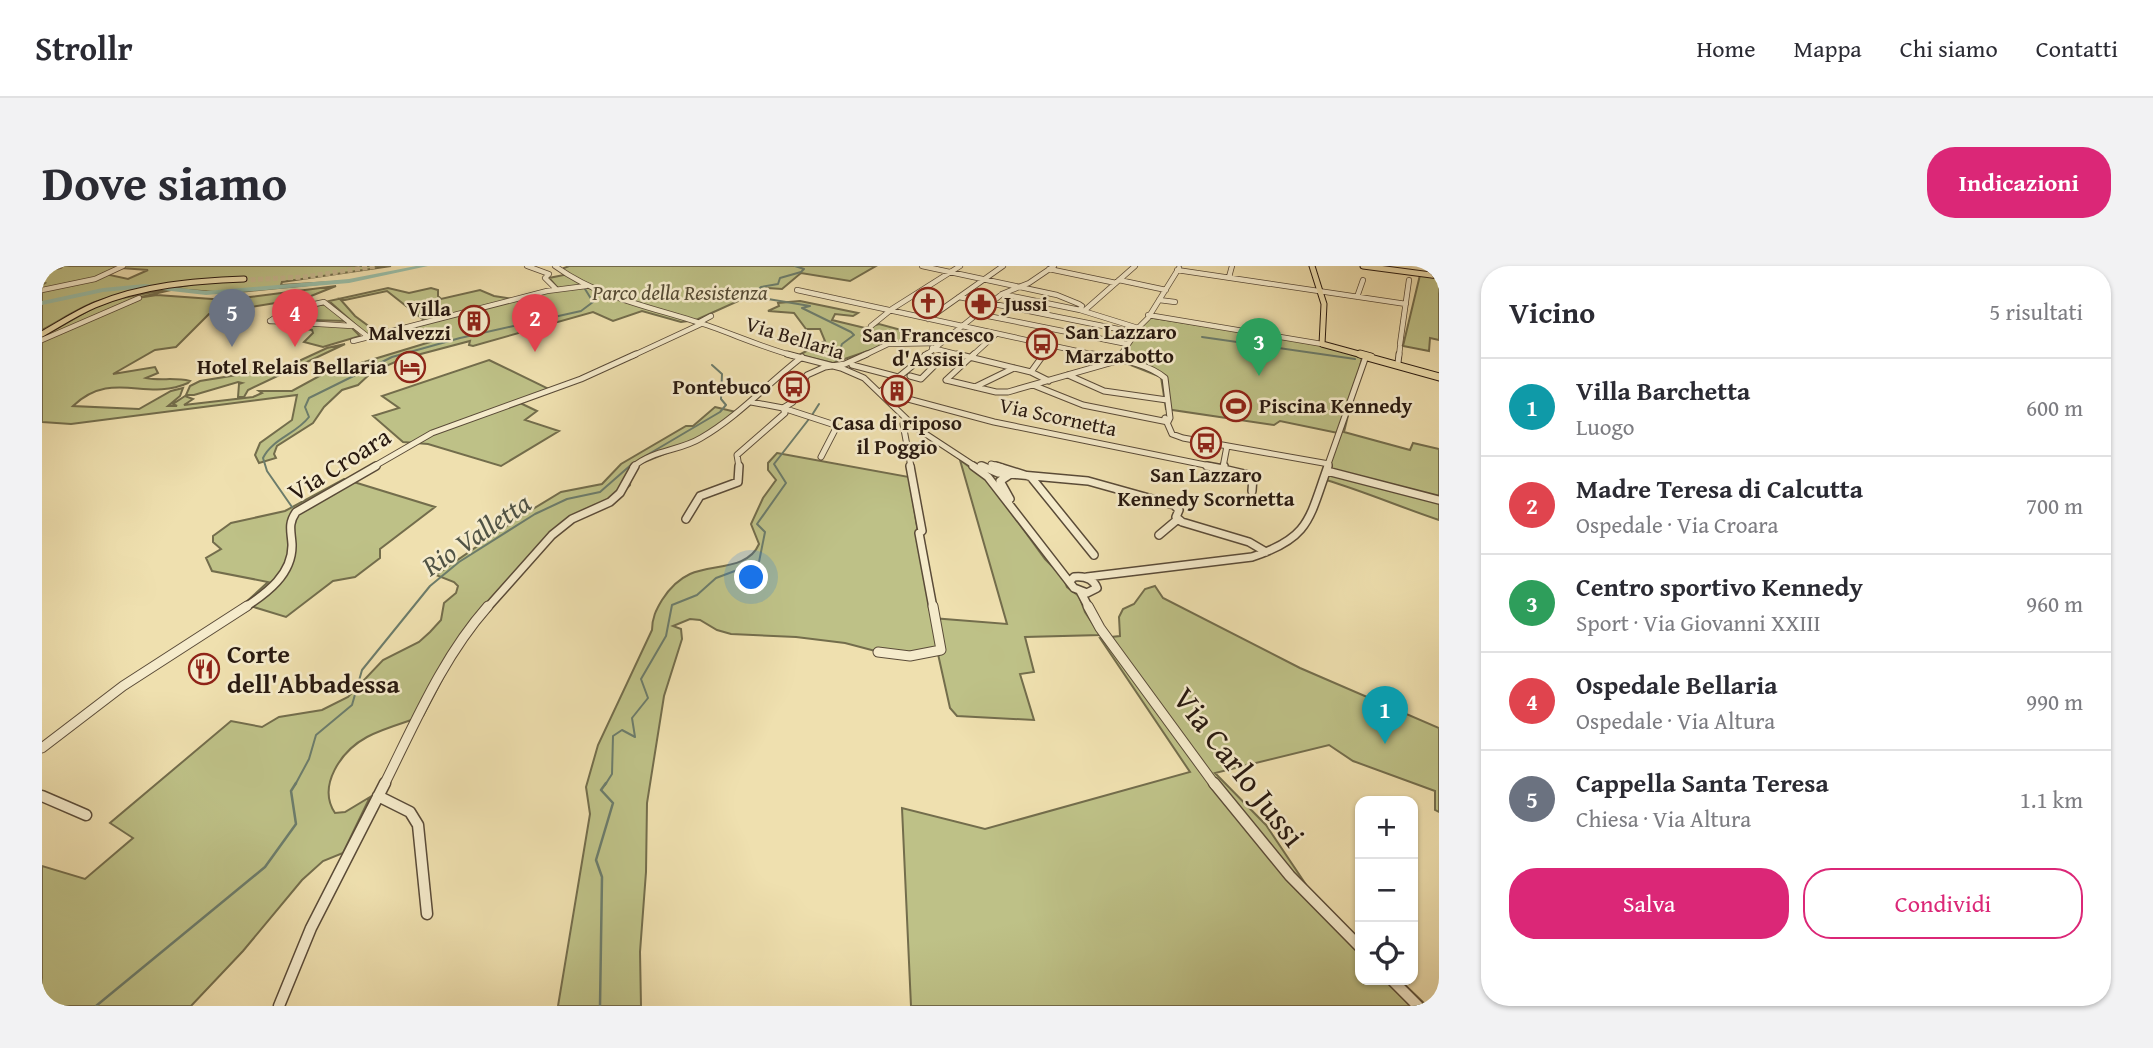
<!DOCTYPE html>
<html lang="it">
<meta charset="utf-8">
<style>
body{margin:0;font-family:"Gentium Book Plus",serif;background:#f2f2f3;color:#2b2b33}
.controls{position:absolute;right:21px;bottom:21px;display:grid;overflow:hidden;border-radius:14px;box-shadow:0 2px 5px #0004}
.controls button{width:63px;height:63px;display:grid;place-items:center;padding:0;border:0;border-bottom:2px solid #e1e1e2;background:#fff;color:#2b2b33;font:35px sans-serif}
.you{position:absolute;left:710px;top:312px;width:24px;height:24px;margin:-18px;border:5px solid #fff;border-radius:50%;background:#1a73e8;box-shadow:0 0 0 10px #1a73e833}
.badge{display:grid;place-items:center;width:46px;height:46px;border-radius:50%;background:#db2777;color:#fff;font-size:23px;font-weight:700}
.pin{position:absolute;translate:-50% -58px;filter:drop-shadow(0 2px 4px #0008)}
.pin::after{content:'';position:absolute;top:37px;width:24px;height:21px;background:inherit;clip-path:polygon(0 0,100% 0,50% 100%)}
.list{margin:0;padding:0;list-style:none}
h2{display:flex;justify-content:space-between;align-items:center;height:91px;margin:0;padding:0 28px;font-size:30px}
h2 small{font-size:23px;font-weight:400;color:#7c7c81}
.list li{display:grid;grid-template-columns:46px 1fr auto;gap:21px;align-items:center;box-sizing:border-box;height:98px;padding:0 28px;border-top:2px solid #e1e1e2}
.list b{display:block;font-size:26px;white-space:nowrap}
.list p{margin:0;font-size:23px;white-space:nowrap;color:#7c7c81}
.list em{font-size:23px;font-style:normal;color:#7c7c81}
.actions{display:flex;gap:14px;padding:21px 28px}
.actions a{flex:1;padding:16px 0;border:2px solid #db2777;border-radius:28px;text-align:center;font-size:24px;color:#db2777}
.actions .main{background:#db2777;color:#fff}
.icon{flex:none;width:38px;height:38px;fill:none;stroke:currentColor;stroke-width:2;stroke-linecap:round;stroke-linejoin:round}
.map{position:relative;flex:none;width:1397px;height:740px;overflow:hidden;border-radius:28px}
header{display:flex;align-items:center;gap:42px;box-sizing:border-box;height:98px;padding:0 35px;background:#fff;border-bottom:2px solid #e1e1e2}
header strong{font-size:33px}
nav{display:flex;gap:38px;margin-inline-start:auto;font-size:24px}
.intro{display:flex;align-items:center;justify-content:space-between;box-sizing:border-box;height:168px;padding:0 42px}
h1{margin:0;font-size:49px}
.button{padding:18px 32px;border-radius:28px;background:#db2777;color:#fff;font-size:24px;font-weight:700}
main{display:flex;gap:42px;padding:0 42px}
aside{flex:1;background:#fff;border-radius:28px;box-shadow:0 2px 5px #0004}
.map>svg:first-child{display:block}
.green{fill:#bec187;stroke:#736d4c;stroke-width:2}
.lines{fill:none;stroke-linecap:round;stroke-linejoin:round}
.stream-far1{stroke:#6c7c6b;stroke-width:2}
.stream{stroke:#6c7c6b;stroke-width:2.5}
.river{fill:#9abea7;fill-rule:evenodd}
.major-tunnel{stroke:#c7b88f;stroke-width:5;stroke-dasharray:5 2.5;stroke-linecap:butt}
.minor-far4-casing{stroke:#5a4b38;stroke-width:6}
.minor-far3-casing{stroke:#5a4b38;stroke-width:7}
.minor-far2-casing{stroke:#5a4b38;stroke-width:10}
.minor-far1-casing{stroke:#5a4b38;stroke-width:11}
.minor-casing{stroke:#5a4b38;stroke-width:13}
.major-far1-casing{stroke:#281910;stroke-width:7}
.major-casing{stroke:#281910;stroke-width:9}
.minor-far4{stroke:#f5ebcb;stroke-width:4.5}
.minor-far3{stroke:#f5ebcb;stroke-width:5}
.minor-far2{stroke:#f5ebcb;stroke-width:7}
.minor-far1{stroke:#f5ebcb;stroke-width:9}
.minor{stroke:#f5ebcb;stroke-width:10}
.major-far1{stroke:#efe0af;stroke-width:5}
.major{stroke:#efe0af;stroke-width:7}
.labels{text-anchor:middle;stroke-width:5;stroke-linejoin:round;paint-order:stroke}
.far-park-label{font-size:21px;font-style:italic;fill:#554b34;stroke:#f5ebcb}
.far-poi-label{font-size:21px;font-weight:bold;fill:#281910;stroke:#f5ebcb;text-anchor:start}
.far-street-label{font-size:21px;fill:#281910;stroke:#f5ebcb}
.street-label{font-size:26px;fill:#281910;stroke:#f5ebcb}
.poi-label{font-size:26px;font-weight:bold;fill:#281910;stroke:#f5ebcb;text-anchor:start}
.water-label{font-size:28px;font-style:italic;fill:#505345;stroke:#f5ebcb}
.near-street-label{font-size:32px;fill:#281910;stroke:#f5ebcb}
</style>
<header>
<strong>Strollr</strong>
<nav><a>Home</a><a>Mappa</a><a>Chi siamo</a><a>Contatti</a></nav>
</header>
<div class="intro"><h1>Dove siamo</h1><a class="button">Indicazioni</a></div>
<main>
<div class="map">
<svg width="1397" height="740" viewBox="0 0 1397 740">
<rect width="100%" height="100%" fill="#efe0af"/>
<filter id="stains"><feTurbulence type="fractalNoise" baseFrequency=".00286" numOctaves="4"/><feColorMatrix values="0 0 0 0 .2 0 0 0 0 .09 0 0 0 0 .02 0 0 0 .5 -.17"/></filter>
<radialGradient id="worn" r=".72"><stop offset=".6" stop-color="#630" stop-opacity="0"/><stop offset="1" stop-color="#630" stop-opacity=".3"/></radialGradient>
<path class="green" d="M0 0H80L63 8 86 13 106 4 79 2 83 0H349L240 16 239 19 307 15 187 27 133 23 95 32 115 29 184 34 294 20 264 32 167 48 134 81 113 84 71 108 113 101 116 107 104 112C119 115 132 111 148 115L146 117C104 136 70 103 31 140L97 143 129 125 141 122 138 130 126 140H135L131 138 143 130 151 133 142 139 211 131 220 127 217 125H250L281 108 289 106 297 108 319 97 388 76 369 60 383 55 345 25 303 34 298 33 313 50 336 67 324 68 287 35 346 22 367 27 389 22 396 24V30L399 33 438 24 452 30 471 33 516 22 507 12 522 9V2L527 0H834L808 15 759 7 740 23 725 22 654 54 639 56 600 45 571 55 551 46 431 80 427 79 428 75 360 93 330 106 316 119 300 124 282 141 271 157 235 180 232 188 234 192 217 197 213 189 218 177 250 154 255 129 29 158 0 156V71L53 41 75 33 152 18 204 11C158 13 96 21 53 36 35 43 17 55 0 64V19L3 17 0 16Z
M1378 9 1397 12V74L1388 72 1387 85 1361 80Z
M758 35 816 47 811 50 793 48 790 54 823 62 837 58 900 75 894 78H846L791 97 757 89 783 75 778 63H764L752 47 726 45 737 40 736 37Z
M284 38 303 55 232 53 245 45Z
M1105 51 1280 78 1320 92 1302 166 1368 184 1371 177 1397 183V254C1358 241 1324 226 1284 214L1296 167 1238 155 1232 159 1124 143 1119 111 1076 94Z
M252 58 308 60 318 70 281 81 262 76 271 67 270 64 240 60Z
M303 78 206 124 202 131H196L197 118 200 117 196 116 152 129H144L148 120 158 115 244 101 285 82Z
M447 94 509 124 476 136 495 145 483 154 517 165 459 200 386 178 361 176 331 150 357 142 340 130Z
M673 141 694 146 660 173 595 199 589 207 588 219 575 233 534 251 513 268 422 372 381 450C362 457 342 462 325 471 299 485 275 520 293 547L303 546 328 531 301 587 281 595 260 614 201 685 149 740H0V600L43 613 91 572 68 557 189 455 220 461 237 451 280 444 306 431 341 394 377 376 388 366 399 354 402 337 414 327 416 320 412 316 394 309 476 252 519 226 560 218 579 198 644 160H651Z
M735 187 867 211 890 352 965 358 918 194 946 215 1003 293 1021 311 1025 321 1037 330 1043 346 1058 369 983 371 992 406 978 408 992 454 915 450 908 442 896 388 841 387 803 377 754 371 689 368 675 364 658 354 648 353 631 360 639 363 640 373 622 430 605 537 604 606 598 686 599 740H516L548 548 544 521 556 479 610 364C610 352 614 344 620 334 627 323 637 313 648 308 670 298 706 304 717 278L709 258 721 232 734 214 726 204V197Z
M302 213 393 241 338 283V292L313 311 291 315 244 351 202 338 226 316 170 305 164 292 179 283 171 276V270L189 257 243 245Z
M1113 320 1121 332 1258 402 1397 462V546L1393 544V525L1311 495 1287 479 1173 507 1224 559 1273 632 1318 675V714H1358L1385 740H869L860 542 943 563 1148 506 1058 372 1078 370 1077 351 1081 343 1092 338 1103 323Z"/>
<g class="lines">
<path class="stream-far1" d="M753 0 762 3 760 5
M759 6 738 12 736 18 719 21 715 25 726 33 768 40 760 42 809 66 812 69 800 78 794 94
M1160 71 1313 93
M770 149 777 138
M600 192 678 146 684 139 679 133 680 108 670 99
M250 241 225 205 221 192C230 173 254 168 267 151L263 141 267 132 350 91 418 72 539 45 551 36 543 23
M253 519 267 493 274 469 310 439 320 404 388 320 417 296 493 248 525 233 558 226 590 198
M563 519 570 508 571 470 580 464 593 471 590 452 606 432 599 413 624 370 630 339 655 329 674 312 717 296 723 266 715 258 744 217 732 198 767 153"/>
<path class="stream" d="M54 740 223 601 254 558 249 525 254 517
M558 740 560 611 554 594 571 537 559 524 564 517"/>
<path class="river" d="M374 0H386L307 17 164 29 103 22 61 26 0 39V35L61 22 103 18 164 25 307 13Z"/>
<path class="major-tunnel" d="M201 14 263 11 335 0"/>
<g class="minor-far4-casing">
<path id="minor-far4" d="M485 0 507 8 503 12 514 23
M513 0C560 34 616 42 670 61 698 71 723 82 752 90
M880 0 1015 29 1037 38 1040 40 1038 44 1096 62
M8 1 6 2 18 0
M1007 3 1074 17
M1135 4 1364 38
M1187 11 1190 0
M1077 14 1124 24
M0 24 53 13 81 0
M755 24 1058 90
M960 28 1038 44
M917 31 1091 66
M1315 31 1321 14
M1117 34 1133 36
M1042 45 1093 0
M936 48 1085 78
M1106 49 1280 78
M886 53 961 0
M228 55 245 44 282 36 325 70
M228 55 310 60
M656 57 669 50
M829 60 850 43 918 0
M1096 62 1106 52 1137 2
M0 74 97 32
M311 75 505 25 544 20
M1358 78 1367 14
M890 82 922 90
M883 89 886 90
M590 90 659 58
M821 90 846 78 899 77
M883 90 960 28 987 17 1012 0
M930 90 954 68
M1000 90 1008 79
M1078 90 1095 65
M1357 90 1358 81"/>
</g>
<g class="minor-far3-casing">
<path id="minor-far3" d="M745 88 799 102 822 112 873 161 934 201
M915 88 989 106 1007 115
M1050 88C1074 93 1104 96 1123 112L1128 152 1126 156
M1078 94 1079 88
M1356 97 1357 88
M810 99 856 111
M989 106 1002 88
M1026 109 1062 125 1125 134
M868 110 879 113 899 93 883 89
M904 114 954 126H966L1078 94
M904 114 932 88
M991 119 1041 139 1126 156
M933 121 972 102
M838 126 885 88
M845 133H866L952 156 1173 201
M709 136 741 142 793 159 794 162 779 191
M1123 152 1130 168 1141 172 1287 198
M864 153 861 158 869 201
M949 198 960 201
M938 199 943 201
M331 201 390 167 539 113 594 88
M591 201C610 184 638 185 659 172 697 150 726 117 760 91
M697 201 695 189 743 147 741 142 751 136 765 109 783 101 803 98 825 88
M1181 201 1185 180
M1285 201 1323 93"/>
</g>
<g class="minor-far2-casing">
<path id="minor-far2" d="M868 200 880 265 877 267 891 342
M931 200 946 211 1032 322 1045 327 1055 322C1051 312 1042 310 1032 311L1028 315
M940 200 956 207 1046 215 1132 239 1137 244 1134 251 1140 256 1207 276 1224 286
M954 200 989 211 1052 289
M1165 200 1181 203 1182 200
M1181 203 1211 210 1210 225
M1285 205 1397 234
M967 209 958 215 968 233
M644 253 658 230 696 216 697 200
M1117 269 1136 253
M1045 311 1210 291C1268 272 1267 253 1286 200
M1038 325 1047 342
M202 342C225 327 251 308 250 278 249 264 246 258 254 246L334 200
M445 342 510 269 530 253 568 236 578 227 593 200"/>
</g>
<g class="minor-far1-casing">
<path id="minor-far1" d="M1046 340 1058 362 1173 519
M836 386 868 390 899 384 891 340
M0 482 81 420 205 340
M342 519C373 457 400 392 446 340"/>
</g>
<g class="minor-casing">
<path id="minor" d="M1172 517 1248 610 1318 681
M0 530 44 549
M336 530 368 546 376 559 385 648
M1350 714 1376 740
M237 740 269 662 343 517"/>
</g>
<g class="major-far1-casing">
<path id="major-far1" d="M1270 0 1282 38 1280 78 1324 90
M1321 0 1397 10
M0 68C18 58 34 47 53 39 100 19 152 15 202 13"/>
</g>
<g class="major-casing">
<path id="major" d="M1318 88 1329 91
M1325 91 1397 111"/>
</g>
<use href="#minor-far4" class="minor-far4"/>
<use href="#minor-far3" class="minor-far3"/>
<use href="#minor-far2" class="minor-far2"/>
<use href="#minor-far1" class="minor-far1"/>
<use href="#minor" class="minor"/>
<use href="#major-far1" class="major-far1"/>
<use href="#major" class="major"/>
</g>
<defs>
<g id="church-ring" transform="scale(1.575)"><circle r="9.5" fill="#f5ebcb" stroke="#8f2418" stroke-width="1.5"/><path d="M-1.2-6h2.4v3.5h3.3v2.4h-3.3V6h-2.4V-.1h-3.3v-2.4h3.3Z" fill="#8f2418"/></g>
<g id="pharmacy-ring" transform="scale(1.575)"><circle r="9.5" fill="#f5ebcb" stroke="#8f2418" stroke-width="1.5"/><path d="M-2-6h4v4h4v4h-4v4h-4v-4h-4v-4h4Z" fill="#8f2418"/></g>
<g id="building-ring" transform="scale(1.575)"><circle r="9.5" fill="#f5ebcb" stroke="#8f2418" stroke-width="1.5"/><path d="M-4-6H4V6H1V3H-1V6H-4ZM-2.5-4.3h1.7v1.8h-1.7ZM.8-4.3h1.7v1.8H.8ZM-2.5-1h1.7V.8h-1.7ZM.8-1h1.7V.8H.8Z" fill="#8f2418"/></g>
<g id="bus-ring" transform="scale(1.575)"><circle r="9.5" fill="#f5ebcb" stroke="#8f2418" stroke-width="1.5"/><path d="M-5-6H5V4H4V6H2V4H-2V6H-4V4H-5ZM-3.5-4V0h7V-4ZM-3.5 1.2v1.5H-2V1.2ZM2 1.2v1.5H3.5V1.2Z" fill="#8f2418"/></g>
<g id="hotel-ring" transform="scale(1.575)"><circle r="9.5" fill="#f5ebcb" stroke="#8f2418" stroke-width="1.5"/><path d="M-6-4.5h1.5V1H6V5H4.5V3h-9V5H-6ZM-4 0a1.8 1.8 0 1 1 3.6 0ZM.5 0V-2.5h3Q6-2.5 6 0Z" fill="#8f2418"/></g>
<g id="stadium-ring" transform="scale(1.575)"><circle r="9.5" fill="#f5ebcb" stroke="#8f2418" stroke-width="1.5"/><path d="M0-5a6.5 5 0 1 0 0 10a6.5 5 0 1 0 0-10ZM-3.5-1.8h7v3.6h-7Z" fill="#8f2418"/></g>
<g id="restaurant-ring" transform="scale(1.575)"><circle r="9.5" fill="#f5ebcb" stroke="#8f2418" stroke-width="1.5"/><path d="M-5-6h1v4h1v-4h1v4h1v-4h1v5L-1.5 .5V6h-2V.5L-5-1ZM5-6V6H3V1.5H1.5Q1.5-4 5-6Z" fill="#8f2418"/></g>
</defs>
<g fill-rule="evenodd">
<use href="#church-ring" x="886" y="37"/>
<use href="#pharmacy-ring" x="939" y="38"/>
<use href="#building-ring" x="432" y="55"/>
<use href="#bus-ring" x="1000" y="78"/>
<use href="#hotel-ring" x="368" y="101"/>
<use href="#bus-ring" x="752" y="121"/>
<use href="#building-ring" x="855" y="125"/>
<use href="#stadium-ring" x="1194" y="140"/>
<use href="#bus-ring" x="1164" y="177"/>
<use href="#restaurant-ring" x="162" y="403"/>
</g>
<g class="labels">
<g class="far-park-label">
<text x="638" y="34">Parco della Resistenza</text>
</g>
<g class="far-poi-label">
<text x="962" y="45">Jussi</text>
<text x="409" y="50" text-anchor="end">Villa<tspan x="409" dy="24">Malvezzi</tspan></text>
<text x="1023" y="73">San Lazzaro<tspan x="1023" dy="24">Marzabotto</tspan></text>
<text x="886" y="76" text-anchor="middle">San Francesco<tspan x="886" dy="24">d'Assisi</tspan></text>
<text x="345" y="108" text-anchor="end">Hotel Relais Bellaria</text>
<text x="729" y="128" text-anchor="end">Pontebuco</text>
<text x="1217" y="147">Piscina Kennedy</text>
<text x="855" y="164" text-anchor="middle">Casa di riposo<tspan x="855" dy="24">il Poggio</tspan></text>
<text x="1164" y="216" text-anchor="middle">San Lazzaro<tspan x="1164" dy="24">Kennedy Scornetta</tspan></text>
</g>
<g class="far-street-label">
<text transform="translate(753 72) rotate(17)" y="7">Via Bellaria</text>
<text transform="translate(1016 151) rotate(12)" y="7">Via Scornetta</text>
</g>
<g class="street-label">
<text transform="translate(297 198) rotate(-32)" y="9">Via Croara</text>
</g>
<g class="poi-label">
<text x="185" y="397">Corte<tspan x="185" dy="30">dell'Abbadessa</tspan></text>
</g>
<g class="water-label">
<text transform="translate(434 268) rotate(-34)" y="10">Rio Valletta</text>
</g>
<g class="near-street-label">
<text transform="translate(1197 501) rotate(52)" y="11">Via Carlo Jussi</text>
</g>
</g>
<rect width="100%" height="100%" filter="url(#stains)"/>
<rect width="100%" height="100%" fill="url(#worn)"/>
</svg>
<div class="controls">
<button>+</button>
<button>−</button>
<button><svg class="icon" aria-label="locate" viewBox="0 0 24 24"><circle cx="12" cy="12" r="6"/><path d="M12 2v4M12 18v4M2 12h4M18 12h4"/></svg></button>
</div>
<div class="you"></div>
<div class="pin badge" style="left:1343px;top:478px;background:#0f9aa8">1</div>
<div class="pin badge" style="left:493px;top:86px;background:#e0444e">2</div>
<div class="pin badge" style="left:1217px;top:110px;background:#2e9e5b">3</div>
<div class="pin badge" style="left:253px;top:81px;background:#e0444e">4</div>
<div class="pin badge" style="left:190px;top:81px;background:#6b7280">5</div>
</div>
<aside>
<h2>Vicino<small>5 risultati</small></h2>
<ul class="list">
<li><span class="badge" style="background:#0f9aa8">1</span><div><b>Villa Barchetta</b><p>Luogo</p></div><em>600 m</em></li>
<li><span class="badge" style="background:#e0444e">2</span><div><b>Madre Teresa di Calcutta</b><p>Ospedale · Via Croara</p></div><em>700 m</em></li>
<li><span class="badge" style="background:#2e9e5b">3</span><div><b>Centro sportivo Kennedy</b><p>Sport · Via Giovanni XXIII</p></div><em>960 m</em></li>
<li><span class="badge" style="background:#e0444e">4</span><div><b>Ospedale Bellaria</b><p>Ospedale · Via Altura</p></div><em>990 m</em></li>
<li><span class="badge" style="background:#6b7280">5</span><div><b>Cappella Santa Teresa</b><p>Chiesa · Via Altura</p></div><em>1.1 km</em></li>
</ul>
<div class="actions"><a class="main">Salva</a><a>Condividi</a></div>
</aside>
</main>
